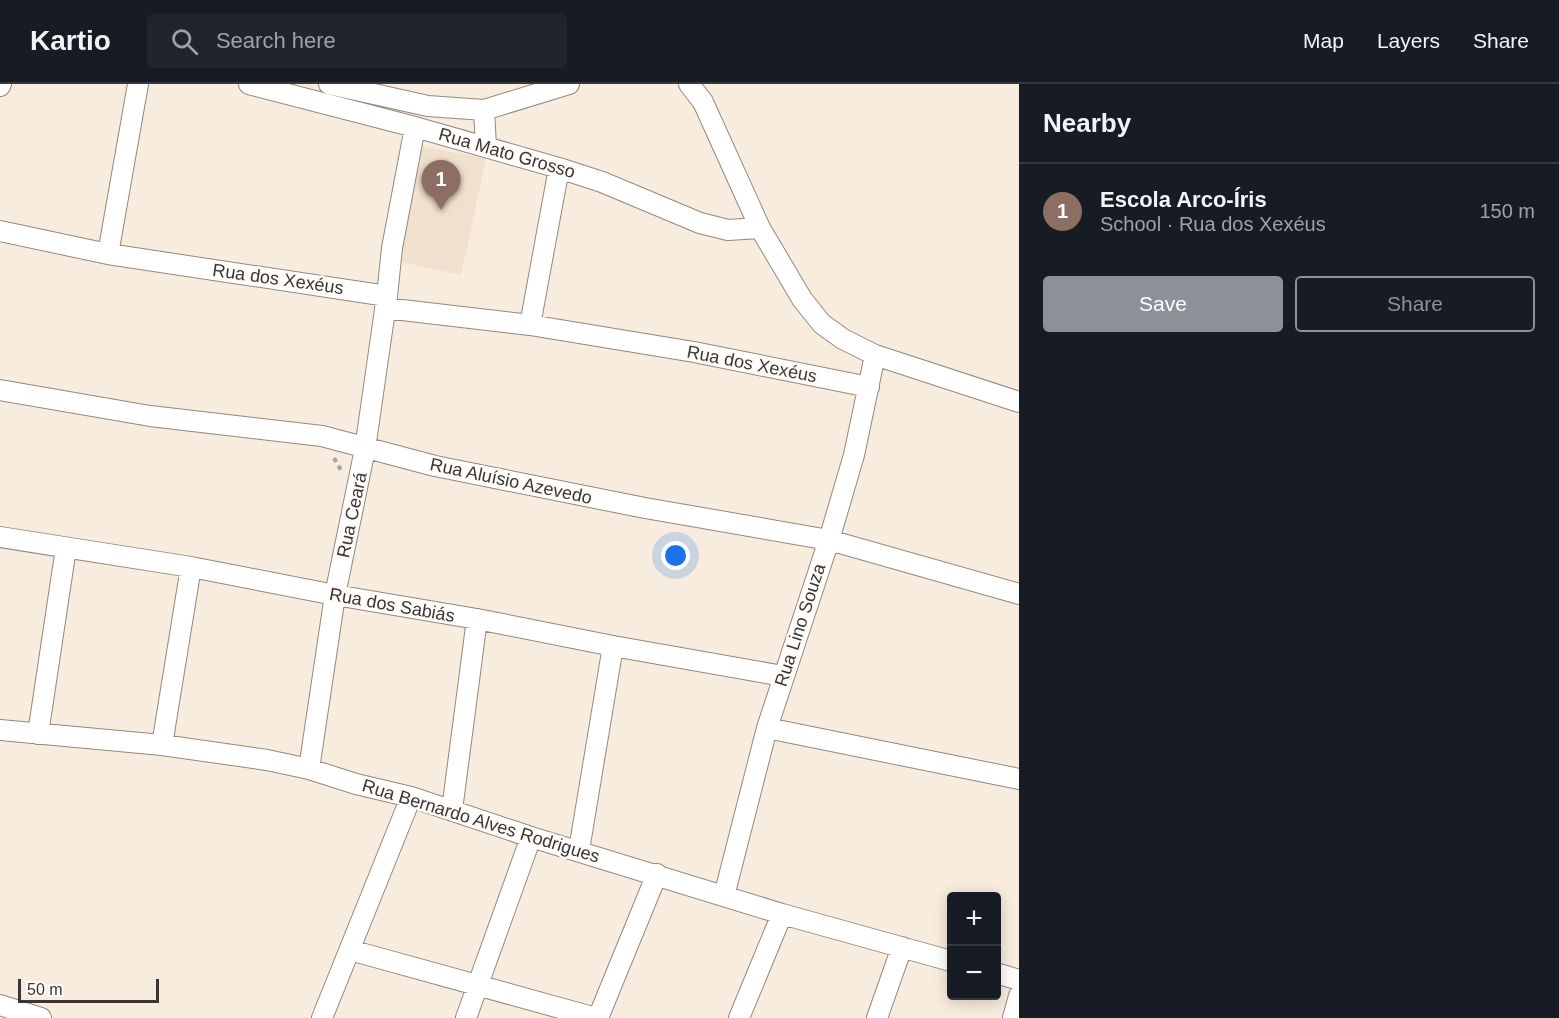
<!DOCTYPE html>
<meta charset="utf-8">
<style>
body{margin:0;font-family:Helvetica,sans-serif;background:#20242c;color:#f1f3f6}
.controls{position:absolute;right:18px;bottom:18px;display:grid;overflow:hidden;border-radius:6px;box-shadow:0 3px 15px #0003}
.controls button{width:54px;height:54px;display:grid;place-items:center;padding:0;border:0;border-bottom:2px solid #363941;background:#171b24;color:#f1f3f6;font:30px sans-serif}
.scale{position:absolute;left:18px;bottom:15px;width:141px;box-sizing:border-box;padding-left:6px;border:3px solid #3b3632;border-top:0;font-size:16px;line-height:21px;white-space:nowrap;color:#3b3632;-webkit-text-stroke:4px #fefbf8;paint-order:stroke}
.you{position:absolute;left:676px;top:472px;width:21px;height:21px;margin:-15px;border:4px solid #fff;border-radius:50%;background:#1a73e8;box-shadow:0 0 0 9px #1a73e833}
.badge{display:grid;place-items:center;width:39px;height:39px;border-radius:50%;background:#8c9099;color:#fff;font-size:20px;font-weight:700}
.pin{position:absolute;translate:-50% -50px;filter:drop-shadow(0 2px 3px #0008)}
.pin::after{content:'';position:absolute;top:32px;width:21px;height:18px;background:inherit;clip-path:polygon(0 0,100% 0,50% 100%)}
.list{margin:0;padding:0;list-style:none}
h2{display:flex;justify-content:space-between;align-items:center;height:78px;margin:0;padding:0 24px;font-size:26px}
h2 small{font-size:20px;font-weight:400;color:#9ea1a6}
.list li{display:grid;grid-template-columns:39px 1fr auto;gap:18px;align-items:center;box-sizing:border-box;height:96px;padding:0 24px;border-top:2px solid #363941}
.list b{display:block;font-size:22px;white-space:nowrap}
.list p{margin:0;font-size:20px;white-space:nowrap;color:#9ea1a6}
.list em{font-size:20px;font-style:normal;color:#9ea1a6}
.actions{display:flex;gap:12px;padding:18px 24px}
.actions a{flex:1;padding:14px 0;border:2px solid #8c9099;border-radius:6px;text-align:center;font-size:21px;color:#8c9099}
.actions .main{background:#8c9099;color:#fff}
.icon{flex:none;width:33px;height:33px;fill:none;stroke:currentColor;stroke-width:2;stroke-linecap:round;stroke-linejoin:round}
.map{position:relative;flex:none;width:1019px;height:934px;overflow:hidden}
header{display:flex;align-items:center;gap:36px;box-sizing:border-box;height:84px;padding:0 30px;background:#171b24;border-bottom:2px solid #363941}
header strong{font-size:28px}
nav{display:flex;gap:33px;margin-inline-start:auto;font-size:21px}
.search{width:420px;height:54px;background:#20242c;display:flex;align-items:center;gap:15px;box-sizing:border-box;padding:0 21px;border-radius:6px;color:#9ea1a6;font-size:22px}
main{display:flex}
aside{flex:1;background:#171b24}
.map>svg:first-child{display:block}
.built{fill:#f2e0ce}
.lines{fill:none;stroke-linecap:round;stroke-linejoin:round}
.minor-casing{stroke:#94887d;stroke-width:22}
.path{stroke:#aca299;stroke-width:4;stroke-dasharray:4.5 4.5;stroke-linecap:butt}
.minor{stroke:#fff;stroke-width:20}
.labels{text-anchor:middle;stroke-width:5;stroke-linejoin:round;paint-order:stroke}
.street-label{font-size:18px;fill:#3b3632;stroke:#fefbf8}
</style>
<header>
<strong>Kartio</strong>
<div class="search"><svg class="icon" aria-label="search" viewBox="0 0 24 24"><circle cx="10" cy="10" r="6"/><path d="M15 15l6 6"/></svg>Search here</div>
<nav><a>Map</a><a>Layers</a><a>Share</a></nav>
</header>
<main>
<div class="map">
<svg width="1019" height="934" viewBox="0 0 1019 934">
<rect width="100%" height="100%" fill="#f8ecdf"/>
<path class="built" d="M421 62 486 75 461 191 396 177Z"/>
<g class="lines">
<g class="minor-casing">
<path id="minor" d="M249 0 415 43 559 84 602 98 700 139 728 146 760 144 802 215 822 240 843 255 875 271 1019 318
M329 0 428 22 484 26 569 0
M689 0 703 18 760 144
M0 2 1 0
M484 26 486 62
M0 147 108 170 387 212 392 164 415 43
M108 170 138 0
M385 224 530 241 694 268 869 303
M530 241 559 84
M0 306 150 332 322 352 435 382 645 424 829 456 1019 510
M0 453 191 483 335 511 477 535 613 562 783 592
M767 644 1019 695
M0 646 162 661 267 676 309 685 356 700 411 713 531 753 782 830 951 877
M38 650 66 464
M162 661 191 483
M309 685 335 511 365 365 387 212
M452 726 477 535
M579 766 613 562
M724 812 767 644 829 456 854 371 875 271
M350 866 596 934
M996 889 1019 896
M0 921 41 934
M322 934 411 713
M466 934 531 753
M598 934 657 790
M739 934 782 830
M877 934 902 863
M1013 934 1019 912"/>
</g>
<path class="path" d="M334 374 342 388"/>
<use href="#minor" class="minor"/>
</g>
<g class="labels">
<g class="street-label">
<text transform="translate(507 69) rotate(16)" y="6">Rua Mato Grosso</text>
<text transform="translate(278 195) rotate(8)" y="6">Rua dos Xexéus</text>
<text transform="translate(752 280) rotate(11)" y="6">Rua dos Xexéus</text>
<text transform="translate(511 397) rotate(12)" y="6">Rua Aluísio Azevedo</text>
<text transform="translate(352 431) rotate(-78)" y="6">Rua Ceará</text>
<text transform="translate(392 521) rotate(10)" y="6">Rua dos Sabiás</text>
<text transform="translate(800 541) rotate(-72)" y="6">Rua Lino Souza</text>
<text transform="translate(481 737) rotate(17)" y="6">Rua Bernardo Alves Rodrigues</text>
</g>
</g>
</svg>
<div class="controls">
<button>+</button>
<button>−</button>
</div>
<div class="scale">50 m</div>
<div class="you"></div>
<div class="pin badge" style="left:441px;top:126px;background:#8d6e63">1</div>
</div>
<aside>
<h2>Nearby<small></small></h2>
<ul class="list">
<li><span class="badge" style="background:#8d6e63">1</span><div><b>Escola Arco-Íris</b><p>School · Rua dos Xexéus</p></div><em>150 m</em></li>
</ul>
<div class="actions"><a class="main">Save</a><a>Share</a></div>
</aside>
</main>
